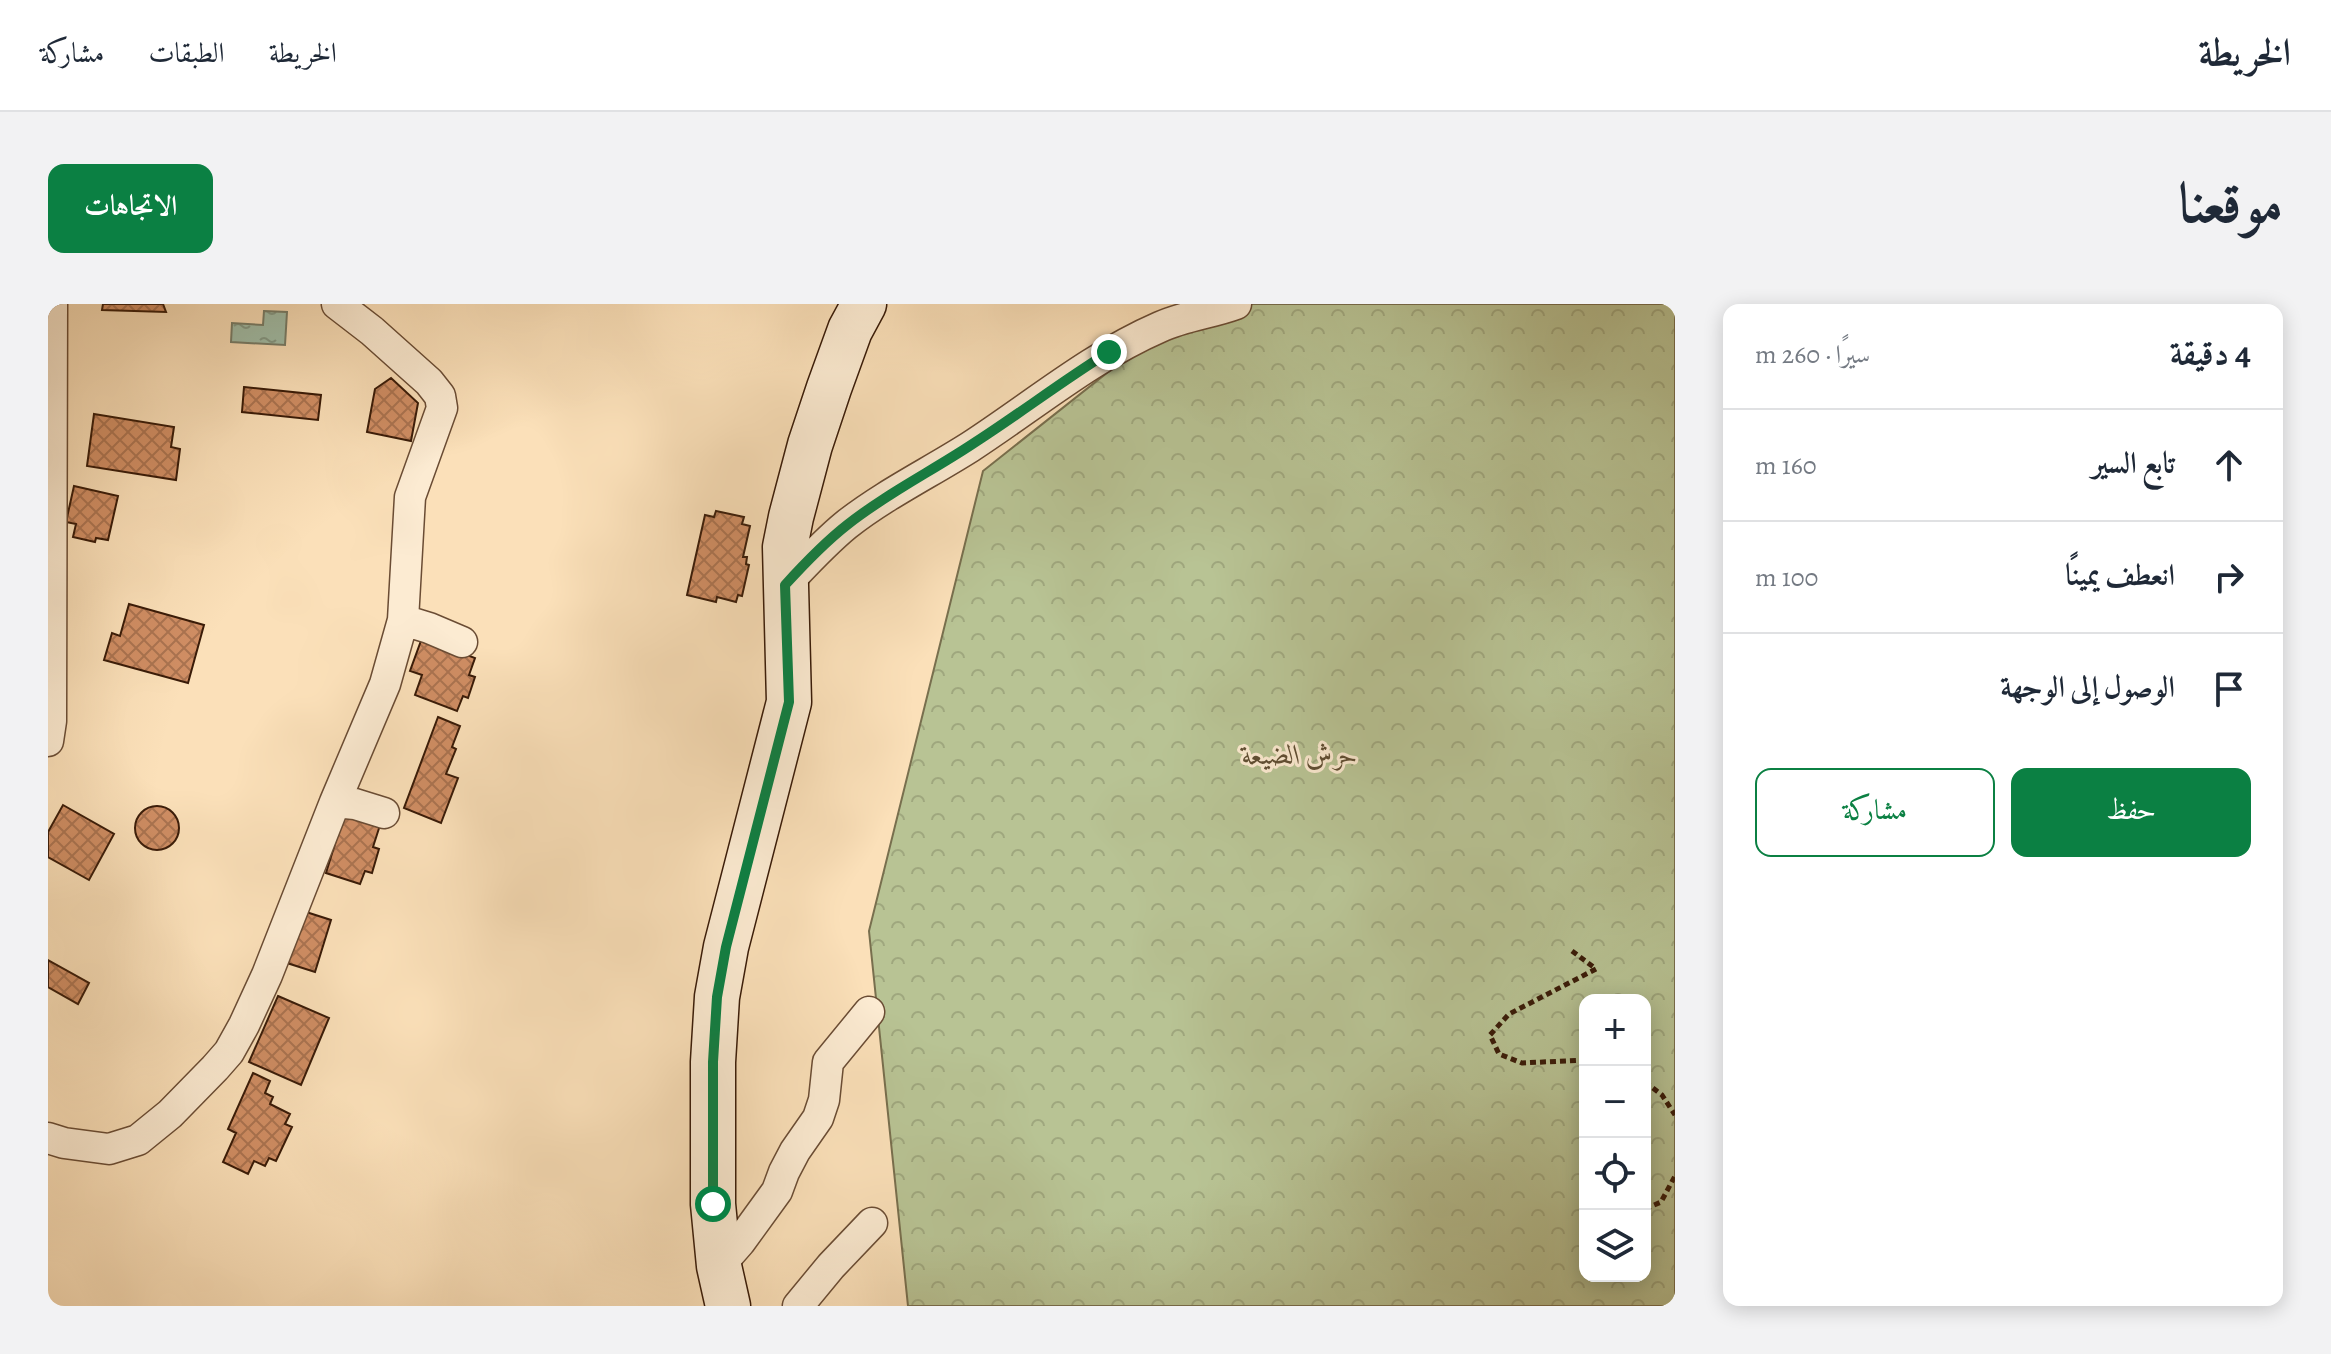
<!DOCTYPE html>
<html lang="ar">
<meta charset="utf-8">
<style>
body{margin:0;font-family:Alegreya,Amiri,serif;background:#f2f2f3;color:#1f2937;direction:rtl}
.controls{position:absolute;right:24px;bottom:24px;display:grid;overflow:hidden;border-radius:16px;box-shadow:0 4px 20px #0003}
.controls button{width:72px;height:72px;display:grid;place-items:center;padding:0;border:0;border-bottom:2px solid #e0e1e3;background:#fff;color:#1f2937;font:40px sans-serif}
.stop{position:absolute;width:24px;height:24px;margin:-18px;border:6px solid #0b8043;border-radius:50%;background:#fff}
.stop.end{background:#0b8043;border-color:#fff;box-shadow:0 2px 8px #0008}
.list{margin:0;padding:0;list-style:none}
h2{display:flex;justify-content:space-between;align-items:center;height:104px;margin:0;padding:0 32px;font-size:34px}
h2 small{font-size:26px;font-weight:400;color:#747a83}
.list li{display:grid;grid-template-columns:52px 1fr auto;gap:24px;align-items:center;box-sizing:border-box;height:112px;padding:0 32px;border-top:2px solid #e0e1e3}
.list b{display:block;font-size:30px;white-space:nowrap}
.list em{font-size:26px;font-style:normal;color:#747a83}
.actions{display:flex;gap:16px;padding:24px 32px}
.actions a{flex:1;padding:18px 0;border:2px solid #0b8043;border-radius:16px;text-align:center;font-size:28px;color:#0b8043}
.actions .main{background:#0b8043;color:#fff}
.icon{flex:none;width:44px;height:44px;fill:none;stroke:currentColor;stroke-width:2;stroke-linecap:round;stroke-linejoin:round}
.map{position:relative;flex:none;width:1627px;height:1002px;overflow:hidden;direction:ltr;border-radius:16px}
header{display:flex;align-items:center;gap:48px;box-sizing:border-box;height:112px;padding:0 40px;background:#fff;border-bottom:2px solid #e0e1e3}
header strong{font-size:38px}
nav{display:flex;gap:44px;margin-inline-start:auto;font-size:28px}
.intro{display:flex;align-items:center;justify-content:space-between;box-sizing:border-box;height:192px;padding:0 48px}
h1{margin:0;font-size:56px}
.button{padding:20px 36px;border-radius:16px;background:#0b8043;color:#fff;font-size:28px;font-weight:700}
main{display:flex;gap:48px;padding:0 48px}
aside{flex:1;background:#fff;border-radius:16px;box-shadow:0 4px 20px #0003}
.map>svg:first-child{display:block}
.forest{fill:url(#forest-crowns);stroke:#786f4e;stroke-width:2;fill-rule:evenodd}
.water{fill:url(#water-ripples);stroke:#777d69;stroke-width:2}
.building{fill:url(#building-cross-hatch);stroke:#391b08;stroke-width:2}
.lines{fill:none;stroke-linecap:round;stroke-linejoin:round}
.street-casing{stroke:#6a4c34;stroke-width:33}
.secondary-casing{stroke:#391b08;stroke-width:47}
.path{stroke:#391b08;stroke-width:5;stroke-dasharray:6 4;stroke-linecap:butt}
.street{stroke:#fcebd2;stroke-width:30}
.secondary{stroke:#fcebd2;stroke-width:44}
.route{stroke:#0b8043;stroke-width:10}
.labels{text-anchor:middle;stroke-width:6;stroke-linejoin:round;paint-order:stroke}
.park-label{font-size:28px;font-style:italic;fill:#5f4d32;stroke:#fcebd2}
</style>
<header>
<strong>الخريطة</strong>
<nav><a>الخريطة</a><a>الطبقات</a><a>مشاركة</a></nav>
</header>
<div class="intro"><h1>موقعنا</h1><a class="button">الاتجاهات</a></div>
<main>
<aside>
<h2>4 دقيقة<small>سيرًا · 260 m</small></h2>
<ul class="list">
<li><svg class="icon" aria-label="ahead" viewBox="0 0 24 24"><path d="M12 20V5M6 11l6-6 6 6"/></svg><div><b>تابع السير</b></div><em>160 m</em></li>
<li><svg class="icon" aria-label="right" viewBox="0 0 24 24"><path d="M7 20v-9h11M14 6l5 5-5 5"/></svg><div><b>انعطف يمينًا</b></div><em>100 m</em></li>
<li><svg class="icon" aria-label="arrive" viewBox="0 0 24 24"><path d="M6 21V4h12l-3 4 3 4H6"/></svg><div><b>الوصول إلى الوجهة</b></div></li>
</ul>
<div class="actions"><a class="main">حفظ</a><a>مشاركة</a></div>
</aside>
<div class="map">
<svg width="1627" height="1002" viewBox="0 0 1627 1002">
<defs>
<pattern id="forest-crowns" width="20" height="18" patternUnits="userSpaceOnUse" patternTransform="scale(2)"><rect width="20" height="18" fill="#b8c394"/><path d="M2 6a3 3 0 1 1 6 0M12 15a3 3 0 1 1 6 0" fill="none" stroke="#9fa77e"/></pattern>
<pattern id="water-ripples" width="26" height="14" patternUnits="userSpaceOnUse" patternTransform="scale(2)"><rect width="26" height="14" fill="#a0bea9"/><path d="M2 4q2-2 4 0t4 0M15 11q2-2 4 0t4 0" fill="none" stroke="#839a88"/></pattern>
<pattern id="building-cross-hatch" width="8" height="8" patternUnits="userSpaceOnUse" patternTransform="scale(2)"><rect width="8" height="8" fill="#d08e64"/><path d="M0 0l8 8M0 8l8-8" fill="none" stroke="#aa7350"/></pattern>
</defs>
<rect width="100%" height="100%" fill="#fbe0b9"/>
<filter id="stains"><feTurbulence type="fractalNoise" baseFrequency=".0025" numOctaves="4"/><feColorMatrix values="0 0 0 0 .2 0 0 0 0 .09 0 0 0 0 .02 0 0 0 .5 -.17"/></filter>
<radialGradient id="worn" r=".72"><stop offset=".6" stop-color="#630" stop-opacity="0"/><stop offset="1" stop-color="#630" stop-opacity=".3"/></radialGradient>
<path class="forest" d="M1146 0H1627V1002H860L821 627 935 167ZM1537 696H1597V972H1537Z"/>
<path class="water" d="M216 7 239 8 237 41 183 38 184 19 215 21Z"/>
<path class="building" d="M55 0H115L118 8 54 6Z
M343 74 370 99 363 137 319 128 327 85Z
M196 83 273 91 270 116 194 108Z
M46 110 126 123 123 143 132 145 128 176 39 162Z
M26 182 70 192 60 236 48 234 47 238 25 233 28 220 18 218Z
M668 207 696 213 694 220 702 222 695 253H699L698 260 701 261 694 292 690 291 688 298 669 293 668 298 639 291 657 211 666 213Z
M81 300 156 321 140 379 56 356 64 329 72 332Z
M374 334 427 354 421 371 427 373 420 394 415 392 409 407 367 391 374 371 362 367Z
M390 413 412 422 404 443 408 445 398 470 410 474 393 519 356 504Z
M15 501 66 530 41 576 0 553V528Z
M87 524a22 22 0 1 1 44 0a22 22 0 1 1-44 0Z
M297 507 333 518 325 543 331 545 324 569 317 567 312 580 278 569Z
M255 607 283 616 267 668 239 659Z
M0 656 41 679 30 700 0 683Z
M230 692 281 714 253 781 201 758Z
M205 769 222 777 217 789 225 793 222 800 242 810 237 820 244 823 228 857 221 854 217 862 206 857 200 870 175 858 188 829 180 825Z"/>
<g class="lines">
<g class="street-casing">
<path id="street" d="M737 281C757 260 776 239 798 221 836 191 881 169 922 143 985 102 1043 53 1112 23 1136 12 1164 9 1188 0
M355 316 381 324 414 338
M0 437 3 417 4 0
M287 498 307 500 336 509
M0 834 16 839 61 845 90 836 122 810 167 764 181 748 196 721 219 671 287 498 337 380 355 316 362 193 394 104 392 92 381 78 324 27 289 0
M671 962 692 938 729 887 736 868 747 847 770 814 776 796 780 758 821 708
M750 1002 783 962 824 919"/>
</g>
<g class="secondary-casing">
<path id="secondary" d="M680 1002 671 962 665 900V758L669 693 678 643 741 398 737 243 743 213 762 141 781 84 802 26 816 0"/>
</g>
<path class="path" d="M1524 647 1548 665 1461 710 1442 731 1451 750 1474 759 1537 756
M1597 778 1614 791 1627 811
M1597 905 1613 898 1627 872"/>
<use href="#street" class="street"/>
<use href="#secondary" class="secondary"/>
</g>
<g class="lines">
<path class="route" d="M665 900V758L669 693 678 643 741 398 737 281C757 259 776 239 799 221 838 190 882 168 923 141 970 111 1014 77 1061 48"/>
</g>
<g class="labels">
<g class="park-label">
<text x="1252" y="460">حرش الضيعة</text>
</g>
</g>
<rect width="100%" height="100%" filter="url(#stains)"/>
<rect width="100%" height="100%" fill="url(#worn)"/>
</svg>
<div class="controls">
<button>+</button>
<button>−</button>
<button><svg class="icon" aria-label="locate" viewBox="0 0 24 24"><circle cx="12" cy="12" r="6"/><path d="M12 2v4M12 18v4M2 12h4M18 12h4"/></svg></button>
<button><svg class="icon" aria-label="layers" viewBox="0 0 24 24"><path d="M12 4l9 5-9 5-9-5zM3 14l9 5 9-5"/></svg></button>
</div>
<div class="stop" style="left:665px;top:900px"></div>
<div class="stop end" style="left:1061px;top:48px"></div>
</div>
</main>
